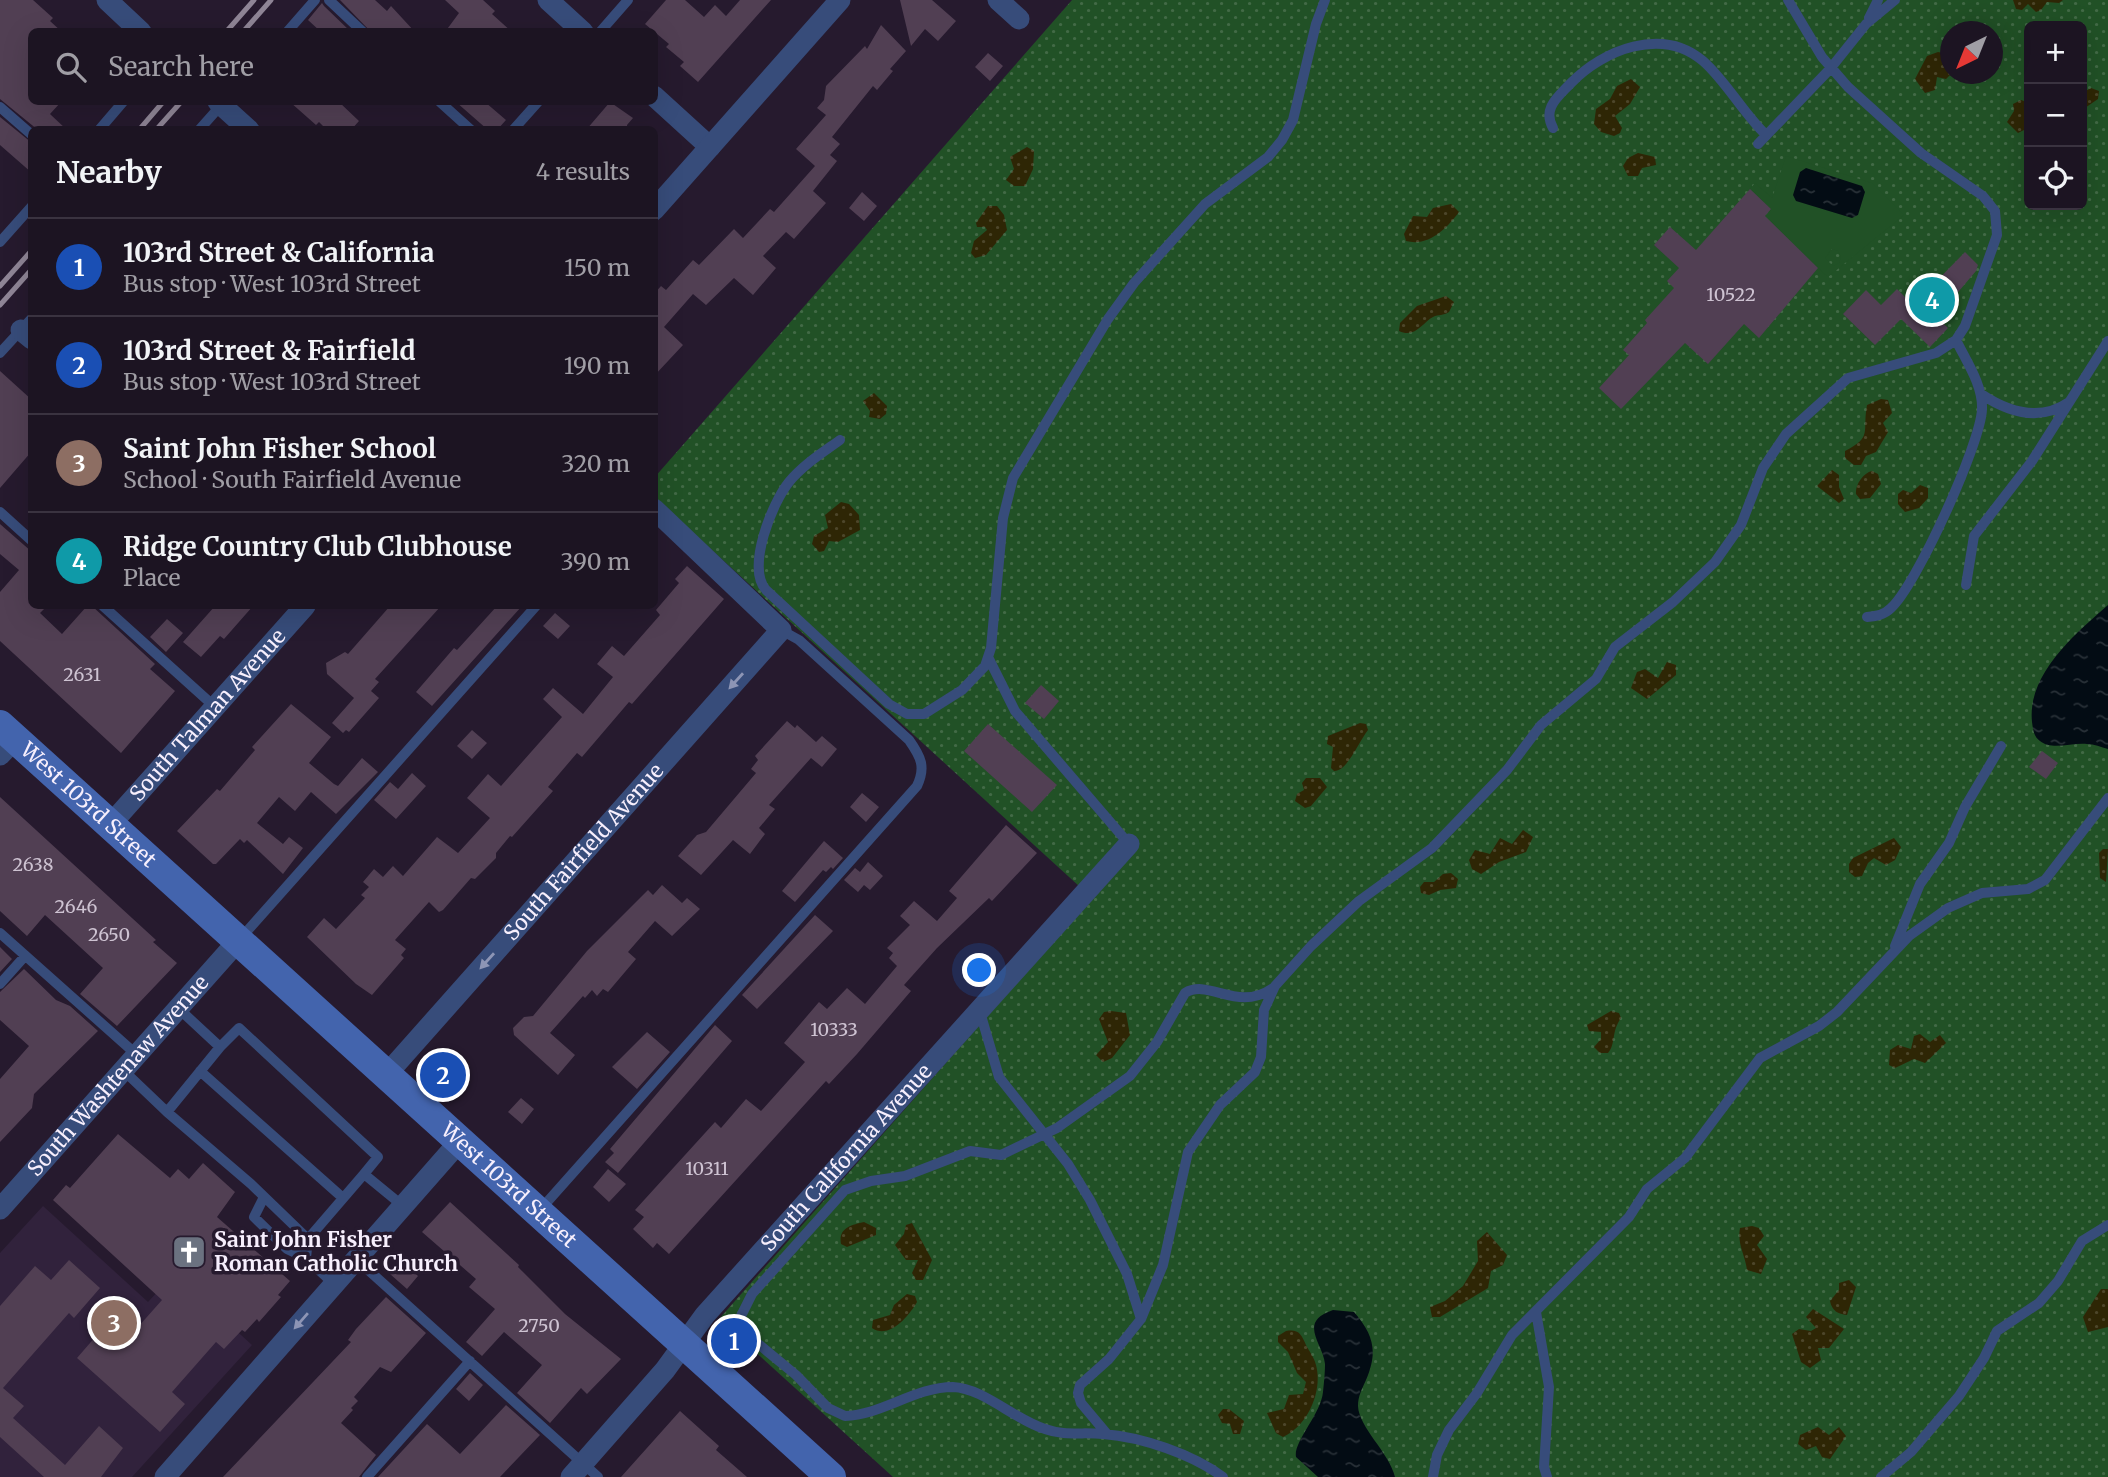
<!DOCTYPE html>
<meta charset="utf-8">
<style>
body{margin:0;font-family:Merriweather,serif;background:#251d2a;color:#f1f3f6}
.controls{position:absolute;right:21px;top:21px;display:grid;overflow:hidden;border-radius:10px;box-shadow:0 7px 28px #0002}
.controls button{width:63px;height:63px;display:grid;place-items:center;padding:0;border:0;border-bottom:2px solid #3a3340;background:#1c1422;color:#f1f3f6;font:35px sans-serif}
.compass{position:absolute;left:1940px;top:21px;width:63px;height:63px;border-radius:50%;background:#1c1422;box-shadow:0 7px 28px #0002;rotate:223deg}
.you{position:absolute;left:980px;top:971px;width:24px;height:24px;margin:-18px;border:5px solid #fff;border-radius:50%;background:#1a73e8;box-shadow:0 0 0 10px #1a73e833}
.badge{display:grid;place-items:center;width:46px;height:46px;border-radius:50%;background:#71d35e;color:#fff;font-size:23px;font-weight:700}
.pin{position:absolute;translate:-50% -50%;border:4px solid #fff;box-shadow:0 2px 7px #0006}
.list{margin:0;padding:0;list-style:none}
h2{display:flex;justify-content:space-between;align-items:center;height:91px;margin:0;padding:0 28px;font-size:30px}
h2 small{font-size:23px;font-weight:400;color:#a09ea5}
.list li{display:grid;grid-template-columns:46px 1fr auto;gap:21px;align-items:center;box-sizing:border-box;height:98px;padding:0 28px;border-top:2px solid #3a3340}
.list b{display:block;font-size:26px;white-space:nowrap}
.list p{margin:0;font-size:23px;white-space:nowrap;color:#a09ea5}
.list em{font-size:23px;font-style:normal;color:#a09ea5}
.icon{flex:none;width:38px;height:38px;fill:none;stroke:currentColor;stroke-width:2;stroke-linecap:round;stroke-linejoin:round}
.map{position:relative;flex:none;width:2108px;height:1477px;overflow:hidden}
.search{position:absolute;background:#1c1422;box-shadow:0 7px 28px #0002;left:28px;top:28px;width:630px;height:77px;display:flex;align-items:center;gap:18px;box-sizing:border-box;padding:0 24px;border-radius:10px;color:#a09ea5;font-size:26px}
.panel{position:absolute;background:#1c1422;box-shadow:0 7px 28px #0002;left:28px;top:126px;width:630px;height:483px;border-radius:10px}
.map>svg:first-child{display:block}
.built{fill:#31223c}
.grass{fill:url(#grass-dots);fill-rule:evenodd}
.sand{fill:url(#sand-dots)}
.pitch{fill:#215126;fill-rule:evenodd}
.water{fill:url(#water-ripples)}
.building{fill:#513f53}
.lines{fill:none;stroke-linecap:round;stroke-linejoin:round}
.lane{stroke:#374c7a;stroke-width:10}
.street{stroke:#374c7a;stroke-width:21}
.secondary{stroke:#4364ad;stroke-width:30}
.rail{stroke:#8f8596;stroke-width:5}
.oneway{fill:#8d95b5}
.labels{text-anchor:middle;stroke-width:7;stroke-linejoin:round;paint-order:stroke}
.number-label{font-size:18px;fill:#cec3d2}
.street-label{font-size:21px;fill:#f7effd;stroke:#261a2e}
.poi-label{font-size:21px;font-weight:bold;fill:#f7effd;stroke:#261a2e;text-anchor:start}
</style>
<div class="map">
<svg width="2108" height="1477" viewBox="0 0 2108 1477">
<defs>
<pattern id="grass-dots" width="8" height="8" patternUnits="userSpaceOnUse" patternTransform="scale(1.75)"><rect width="8" height="8" fill="#215126"/><path d="M2 2h.1M6 6h.1" fill="none" stroke="#426a46" stroke-width="1.8" stroke-linecap="round"/></pattern>
<pattern id="sand-dots" width="8" height="8" patternUnits="userSpaceOnUse" patternTransform="scale(1.75)"><rect width="8" height="8" fill="#2e2605"/><path d="M2 2h.1M6 6h.1" fill="none" stroke="#4d462a" stroke-width="1.8" stroke-linecap="round"/></pattern>
<pattern id="water-ripples" width="26" height="14" patternUnits="userSpaceOnUse" patternTransform="scale(1.75)"><rect width="26" height="14" fill="#030c14"/><path d="M2 4q2-2 4 0t4 0M15 11q2-2 4 0t4 0" fill="none" stroke="#283037"/></pattern>
</defs>
<rect width="100%" height="100%" fill="#261a2e"/>
<path class="built" d="M43 1206 148 1302 174 1274 252 1345 132 1477H0V1253Z"/>
<path class="grass" d="M1072 0H2108V1477H893L719 1319 1092 898 655 498 654 478ZM2029 26H2082V205H2029ZM1951 32H1993V74H1951Z"/>
<path class="sand" d="M2013 0H2063L2059 3 2047 2 2041 10 2036 12 2028 4 2022 10 2016 9Z
M1938 52 1948 54 1951 74 1946 79 1937 77 1935 90 1925 93 1915 79 1927 56Z
M1631 79 1640 87 1630 104 1615 116 1622 128 1620 133 1614 136 1601 132 1594 124 1596 109 1610 99 1617 86Z
M2091 88 2099 91 2098 99 2082 110V93Z
M2021 100 2029 103 2026 129 2018 133 2007 122 2014 111 2013 104Z
M1027 147 1034 151 1033 169 1025 186H1014L1006 180 1014 169 1010 157Z
M1638 153 1655 157 1656 165 1642 168 1638 176H1628L1623 166 1628 158Z
M1451 204 1459 212C1447 228 1429 247 1406 241L1404 234 1413 216 1427 217 1433 208Z
M988 206H997L1004 215 1007 230 986 255 975 258 971 253 974 241 987 230 985 227H977L976 223Z
M1446 296 1454 302 1449 312C1443 316 1439 314 1433 317 1423 322 1415 339 1399 331L1400 323 1417 306Z
M874 393 887 406 886 414 880 419 869 417 870 411 863 401Z
M1881 399 1888 400 1892 413 1883 423 1888 432 1876 452 1866 456 1861 465H1854L1845 458V451C1873 437 1862 432 1867 405Z
M1832 470 1839 475V487L1844 499 1839 503 1817 486Z
M1872 471 1878 474 1881 484 1870 498 1860 499 1856 494C1855 485 1863 473 1872 471Z
M1920 485 1928 488V498L1919 508 1905 512 1898 504V494L1903 490 1911 493Z
M841 502 849 504 859 515 860 530 838 542 829 541 824 551 819 552 812 544 814 536 828 528 825 515Z
M1667 662 1676 665V675L1647 699 1631 688 1637 672 1645 669 1658 678Z
M1360 723 1366 724 1368 730C1359 741 1347 772 1334 771L1331 768 1333 747 1327 744 1328 736Z
M1306 778H1320L1327 787 1311 806 1305 808 1295 801 1297 794 1304 790 1302 783Z
M1523 830 1533 837 1526 852 1499 862 1481 874 1472 869 1469 860 1475 850 1490 854 1500 838 1512 844Z
M1894 838 1901 847 1895 860 1886 865 1874 858 1868 863 1862 876 1855 877 1849 872V864L1853 858Z
M2103 849H2108L2106 882 2100 878 2099 853Z
M1451 873 1458 879 1456 888 1440 890 1429 895 1421 893 1420 887 1424 882H1434L1443 874Z
M1111 1011 1126 1013 1130 1035 1112 1058 1103 1062 1096 1055 1108 1042 1099 1019 1104 1012Z
M1611 1011 1619 1013 1621 1018C1611 1032 1616 1044 1608 1053H1600L1594 1047 1601 1039V1032L1589 1031 1587 1025Z
M1920 1034 1930 1042 1940 1035 1946 1043 1925 1063 1914 1059 1895 1068 1889 1065 1890 1050 1898 1045 1911 1049 1914 1036Z
M864 1222 876 1228V1235L847 1247 841 1244C838 1228 851 1225 864 1222Z
M912 1223 932 1260 923 1280H916L912 1273 918 1260H906L895 1245 904 1234 906 1225Z
M1752 1226 1759 1228 1764 1236 1757 1245 1767 1259 1761 1274 1747 1270C1745 1255 1737 1244 1740 1228Z
M1487 1232 1507 1255 1503 1265 1491 1271 1488 1288 1440 1317H1432L1430 1307 1445 1301 1463 1286 1478 1261 1477 1241Z
M1849 1280 1856 1287 1847 1315C1838 1314 1832 1311 1830 1301L1839 1290V1283Z
M2101 1289H2108V1327L2088 1332 2083 1317Z
M907 1294 915 1296 917 1302C909 1316 889 1340 872 1328L873 1320 890 1315 894 1305Z
M1813 1309 1844 1329 1829 1348H1818L1821 1360 1810 1368 1801 1362 1792 1334 1799 1329 1811 1331 1816 1328 1806 1317Z
M1286 1331C1299 1329 1301 1334 1306 1345 1309 1351 1314 1357 1316 1365 1323 1391 1308 1426 1283 1437L1276 1433 1267 1413 1284 1409 1289 1395 1303 1394 1306 1382 1297 1373 1288 1352 1278 1342V1336Z
M1223 1409H1229L1244 1421 1240 1434H1233L1230 1424 1222 1423 1218 1415Z
M1818 1427 1829 1435 1839 1427 1846 1436 1830 1459 1822 1457 1816 1446 1806 1450 1798 1444 1800 1435Z"/>
<path class="pitch" d="M1786 156 1872 183 1904 215 1828 277 1765 216 1771 209 1750 189 1755 183 1772 198ZM1832 249 1838 251 1841 257 1839 263 1833 266 1825 258Z"/>
<path class="water" d="M1806 168 1862 186 1865 192 1858 215 1852 218 1796 201 1793 195 1800 172Z
M2108 605V749C2101 747 2094 744 2087 744 2073 742 2052 751 2040 741 2034 737 2033 730 2032 722 2027 674 2075 634 2108 605Z
M1333 1310 1354 1312C1374 1335 1378 1352 1366 1380 1362 1389 1358 1396 1358 1406 1359 1428 1389 1452 1395 1477H1318L1296 1457C1293 1442 1321 1414 1323 1392 1324 1383 1325 1372 1325 1364 1323 1343 1297 1322 1333 1310Z"/>
<path class="building" d="M0 0H33L53 18 50 21 62 32H32V102H61L50 114 67 130H38L0 99Z
M340 0H375L387 11 391 6 415 32H371Z
M445 0H483L495 11 492 14 512 32H445L459 13Z
M666 0H685L704 17 715 5 726 16 740 0H771L698 82 680 66 684 62 666 47 669 44 645 24Z
M900 0H932L956 21 938 41 925 29 911 46Z
M322 3 324 6 351 32H321L308 20Z
M881 25 906 51 890 69 893 71 877 90 873 86 832 137 840 144 830 155 837 161 813 191 826 203 794 239 786 232 763 256 776 268 753 295 734 278 706 305 693 294 664 327 683 345 654 376V294L661 286 666 290 693 260 699 265 734 229 743 238 770 209 774 212 815 166 796 149 826 115 817 108 824 100 826 86 865 46 867 49Z
M988 53 1003 66 990 81 975 67Z
M290 102H339L359 121 351 130H327L319 122 316 125Z
M456 102H485L506 120 497 130H488Z
M610 102 633 118 627 125V130H586Z
M0 117 32 143V173L0 145Z
M1750 189 1771 209 1765 216 1818 268 1759 338 1744 324 1708 364 1685 343 1621 409 1599 388 1629 355 1623 350 1647 323 1645 320 1674 288 1667 281 1679 268 1654 245 1670 227 1696 250Z
M862 192 877 206 864 221 849 208Z
M1965 252 1978 265 1976 271 1937 317 1948 328 1930 347 1901 319 1875 345 1843 314 1866 290 1881 305 1897 289 1913 305Z
M0 371 32 400V451L0 488Z
M0 524 32 552V606H47L40 613 62 634 87 606H92L155 664 150 669 175 691 121 753 0 641V592L19 570 0 554Z
M687 566 724 599 632 704 629 702 582 757 577 753 548 787 553 791 512 837 510 836 496 853V858L475 879 471 878 443 910 439 912 429 902 395 940 406 949 401 955 404 958 372 995 356 984 307 937 324 918 336 929 365 898 361 895 369 887 363 882 374 869 383 877 393 866 403 876 437 837 458 853 490 818 467 798 488 774 501 786 562 717 543 699 553 688 583 714 613 677 597 664 612 646 624 656 660 615 656 610 679 583 675 579Z
M215 606H253L224 639 220 636 201 657 183 642Z
M390 606H441L375 679 379 682 371 691 379 698 349 732 346 730 343 733 332 723 354 698 327 674 326 663 345 652 348 654Z
M497 606H522L432 706 416 692 454 648 457 650Z
M555 613 570 626 558 639 543 626Z
M167 619 183 633 166 652 150 637Z
M1041 685 1059 701 1044 719 1025 703Z
M291 704 331 737 309 763 334 784 338 786 362 758 378 772 336 814 311 792 295 811 279 797 257 823 283 844 289 837 303 848 283 874 247 840 244 843 240 839 216 864H213L177 831 217 789 220 791 255 750 252 747Z
M787 721 795 728 797 725 816 742 822 736 837 749 822 767 811 758 769 805 775 809 759 828 765 834 750 854 733 840 701 875 678 856 697 835 706 832 756 773 751 769 758 760 755 756Z
M988 724 1057 785 1032 812 964 751Z
M472 730 487 743 472 759 457 746Z
M2042 751 2058 763 2046 779 2029 767Z
M412 773 426 786 396 819 374 800 390 782 398 789Z
M862 793 879 807 866 822 850 807Z
M0 797 156 940 153 942 177 963 117 1026 80 994 103 968 45 915 27 936 0 911Z
M1006 825 1037 853 992 901 989 898 937 948 904 985 911 991 857 1054 829 1084 826 1081 669 1254 657 1243 653 1248 633 1229 644 1217 635 1210 715 1122 721 1128 746 1099 761 1111 805 1062 784 1043 819 1002 827 1009 847 988 865 1004 897 966 889 958 893 953 887 948 910 925 900 916 914 901 937 921 957 898 949 891Z
M824 841 843 858 833 869 831 867 826 872 823 870 795 902 782 891Z
M868 862 883 876 870 890 864 885 858 892 844 880 855 868 860 872Z
M662 885 682 903 687 898 700 909 672 936 655 921 628 952 636 959 608 992 603 989 597 996 592 990 585 998 583 996 550 1033 575 1055 558 1075 514 1035 513 1028 524 1017 533 1016 587 951 648 890 653 895Z
M815 915 833 931 757 1009 742 995Z
M0 947 12 959 0 972Z
M24 969 56 1000 70 1006 98 1031 34 1094 32 1108 0 1142V1079L29 1046 0 1020V992Z
M715 1025 732 1041 618 1173 605 1162 614 1153 610 1149Z
M647 1032 670 1052 637 1089 612 1067Z
M521 1098 534 1109 522 1124 508 1112Z
M118 1134 170 1178 178 1169 189 1179 203 1163 235 1192 217 1217 290 1281 278 1295 281 1297 259 1322 257 1319 245 1332 242 1330 224 1349 216 1342 172 1392 185 1404 160 1432 77 1358 103 1328 122 1345 162 1300 53 1200 66 1185 70 1188Z
M608 1169 626 1184 609 1202 593 1187Z
M450 1202 519 1265 518 1267 565 1314 621 1359 587 1394 581 1388 550 1423 517 1393 542 1365 504 1332 482 1356 466 1342 495 1309 469 1287 476 1279 422 1232Z
M69 1260 100 1288 74 1318 69 1313 3 1388 24 1406 13 1418 65 1465 99 1426 123 1448 101 1477H44L0 1437V1306L35 1266 51 1280Z
M402 1261 418 1276 407 1289 390 1274Z
M386 1297 426 1333 391 1372 380 1367 354 1397 358 1401 351 1408 353 1410 341 1423 376 1455 359 1477H223L351 1342 348 1340 356 1329Z
M470 1373 483 1385 469 1401 456 1389Z
M506 1405 540 1435 500 1477H378L427 1424 460 1454Z
M680 1411 719 1446 716 1450 747 1477H621Z"/>
<g class="lines">
<path class="lane" d="M329 0 363 32
M1869 18 1878 0
M287 32 315 0
M600 32 628 0
M440 102 471 130
M0 107 32 135
M1553 128C1542 108 1558 97 1571 83 1603 50 1662 26 1703 61 1726 81 1743 113 1766 135
M99 130 123 102
M199 130 223 103
M513 130 538 102
M1758 144 1830 69 1866 24 1895 0
M0 242 32 206
M0 353 32 318
M1981 394C2008 412 2040 422 2069 402
M840 440C822 453 803 465 789 482 772 503 746 568 766 590L889 704 907 714H924L962 690 985 666 991 648 1003 518 1013 478 1108 319 1134 283 1205 204 1268 157 1282 140 1293 120 1316 24 1325 0
M0 512 32 541
M1966 585 1974 536 2032 461 2108 341
M103 606 215 707
M1867 617C1877 616 1884 615 1891 608 1916 586 1981 443 1982 409 1983 385 1966 361 1956 340
M989 659 1015 711 1129 844
M0 933 137 1055
M240 939 536 606
M1895 946 1920 884 1949 843 1965 807 2001 746
M0 984 25 956
M178 1008 220 1047 239 1028 378 1157 364 1174 403 1206
M980 1012 999 1077 1068 1164 1090 1200 1127 1274 1141 1319
M123 1070 167 1112 220 1047
M200 1071 343 1198
M167 1112 251 1184 308 1239 364 1174
M264 1197 254 1217 287 1249 306 1258
M540 1210 917 786C926 767 921 757 909 740L799 640 781 630
M308 1239 306 1258 334 1284
M356 1259 598 1477
M1536 1312 1549 1387 1544 1467 1547 1477
M1107 1434 1081 1403 1078 1393 1080 1385 1109 1359 1141 1319 1163 1265 1188 1152 1220 1105 1255 1072 1261 1057 1264 1010 1275 986 1311 946 1359 901 1432 848 1507 770 1541 725 1596 679 1615 647 1673 602 1715 562 1741 525 1763 468 1786 434 1848 378 1936 353 1956 340 1965 326 1997 235 1995 211 1983 196 1921 153 1848 87 1822 57 1788 0
M367 1477 470 1361
M1223 1477C1192 1454 1142 1437 1103 1434 1083 1432 1064 1436 1045 1429 1015 1420 983 1388 953 1387 915 1387 882 1415 845 1416L828 1408 796 1375 745 1333 739 1320 752 1294 845 1190 871 1181 905 1176 970 1151 1001 1155 1057 1128 1130 1076 1157 1042 1185 993C1209 978 1237 1013 1273 988
M1433 1477 1437 1455 1449 1430 1477 1393 1512 1335 1629 1217 1647 1189 1685 1158 1760 1058 1819 1026 1837 1012 1909 936 1948 908 1982 893 2028 889 2045 880 2108 798
M1881 1477 1911 1452 1959 1396 1984 1358 1997 1331 2039 1303 2058 1281 2082 1241 2108 1225"/>
<g class="street">
<path d="M107 0 141 32"/>
<path d="M548 0 583 32"/>
<path d="M998 0 1019 19"/>
<path d="M654 96 710 147"/>
<path d="M218 102 249 130"/>
<path d="M654 210 840 0"/>
<path d="M21 330 32 339"/>
<path d="M0 755 15 739"/>
<path id="s1" d="M110 825 305 606"/>
<path id="s2" d="M386 1075 781 630 654 509"/>
<path id="s3" d="M0 1209 238 941"/>
<path d="M165 1477 460 1141"/>
<path id="s4" d="M571 1477 665 1370 705 1315 1129 844"/>
</g>
<path class="secondary" id="s5" d="M0 725 831 1477"/>
<path class="rail" d="M226 32 254 0
M243 32 271 0
M139 130 163 102
M156 130 181 102
M0 286 32 250
M0 305 32 269"/>
</g>
<defs><path id="oneway-solid" d="M-6-.8H1V-3.2L6.5 0L1 3.2V.8H-6Z" transform="scale(1.75)"/></defs>
<g class="oneway">
<use href="#oneway-solid" transform="translate(736 681) rotate(132)"/>
<use href="#oneway-solid" transform="translate(487 961) rotate(132)"/>
<use href="#oneway-solid" transform="translate(301 1321) rotate(131)"/>
</g>
<defs>
<g id="church-square" transform="scale(1.75)"><rect x="-9" y="-9" width="18" height="18" rx="4" fill="#6b7280" stroke="#261a2e"/><path d="M-1.2-6h2.4v3.5h3.3v2.4h-3.3V6h-2.4V-.1h-3.3v-2.4h3.3Z" fill="#fff"/></g>
</defs>
<g fill-rule="evenodd">
<use href="#church-square" x="189" y="1252"/>
</g>
<g class="labels">
<g class="number-label">
<text x="1731" y="301">10522</text>
<text x="82" y="681">2631</text>
<text x="33" y="871">2638</text>
<text x="76" y="913">2646</text>
<text x="109" y="941">2650</text>
<text x="834" y="1036">10333</text>
<text x="707" y="1175">10311</text>
<text x="539" y="1332">2750</text>
</g>
<g class="street-label">
<text dy="7" stroke="none"><textPath href="#s1" startOffset="147">South Talman Avenue</textPath></text>
<text dy="7" stroke="none"><textPath href="#s5" startOffset="119">West 103rd Street</textPath></text>
<text dy="7" stroke="none"><textPath href="#s2" startOffset="298">South Fairfield Avenue</textPath></text>
<text dy="7" stroke="none"><textPath href="#s3" startOffset="178">South Washtenaw Avenue</textPath></text>
<text dy="7" stroke="none"><textPath href="#s4" startOffset="422">South California Avenue</textPath></text>
<text dy="7" stroke="none"><textPath href="#s5" startOffset="686">West 103rd Street</textPath></text>
</g>
<g class="poi-label">
<text x="214" y="1247">Saint John Fisher<tspan x="214" dy="24">Roman Catholic Church</tspan></text>
</g>
</g>
</svg>
<div class="controls">
<button>+</button>
<button>−</button>
<button><svg class="icon" aria-label="locate" viewBox="0 0 24 24"><circle cx="12" cy="12" r="6"/><path d="M12 2v4M12 18v4M2 12h4M18 12h4"/></svg></button>
</div>
<svg class="compass" viewBox="-18 -18 36 36"><path d="M0-13l5 13h-10z" fill="#e53935"/><path d="M0 13l5-13h-10z" fill="#a09ea5"/></svg>
<div class="you"></div>
<div class="pin badge" style="left:734px;top:1341px;background:#1a4fb4">1</div>
<div class="pin badge" style="left:443px;top:1075px;background:#1a4fb4">2</div>
<div class="pin badge" style="left:114px;top:1323px;background:#8d6e63">3</div>
<div class="pin badge" style="left:1932px;top:300px;background:#0f9aa8">4</div>
<div class="search"><svg class="icon" aria-label="search" viewBox="0 0 24 24"><circle cx="10" cy="10" r="6"/><path d="M15 15l6 6"/></svg>Search here</div>
<section class="panel">
<h2>Nearby<small>4 results</small></h2>
<ul class="list">
<li><span class="badge" style="background:#1a4fb4">1</span><div><b>103rd Street &amp; California</b><p>Bus stop · West 103rd Street</p></div><em>150 m</em></li>
<li><span class="badge" style="background:#1a4fb4">2</span><div><b>103rd Street &amp; Fairfield</b><p>Bus stop · West 103rd Street</p></div><em>190 m</em></li>
<li><span class="badge" style="background:#8d6e63">3</span><div><b>Saint John Fisher School</b><p>School · South Fairfield Avenue</p></div><em>320 m</em></li>
<li><span class="badge" style="background:#0f9aa8">4</span><div><b>Ridge Country Club Clubhouse</b><p>Place</p></div><em>390 m</em></li>
</ul>
</section>
</div>
